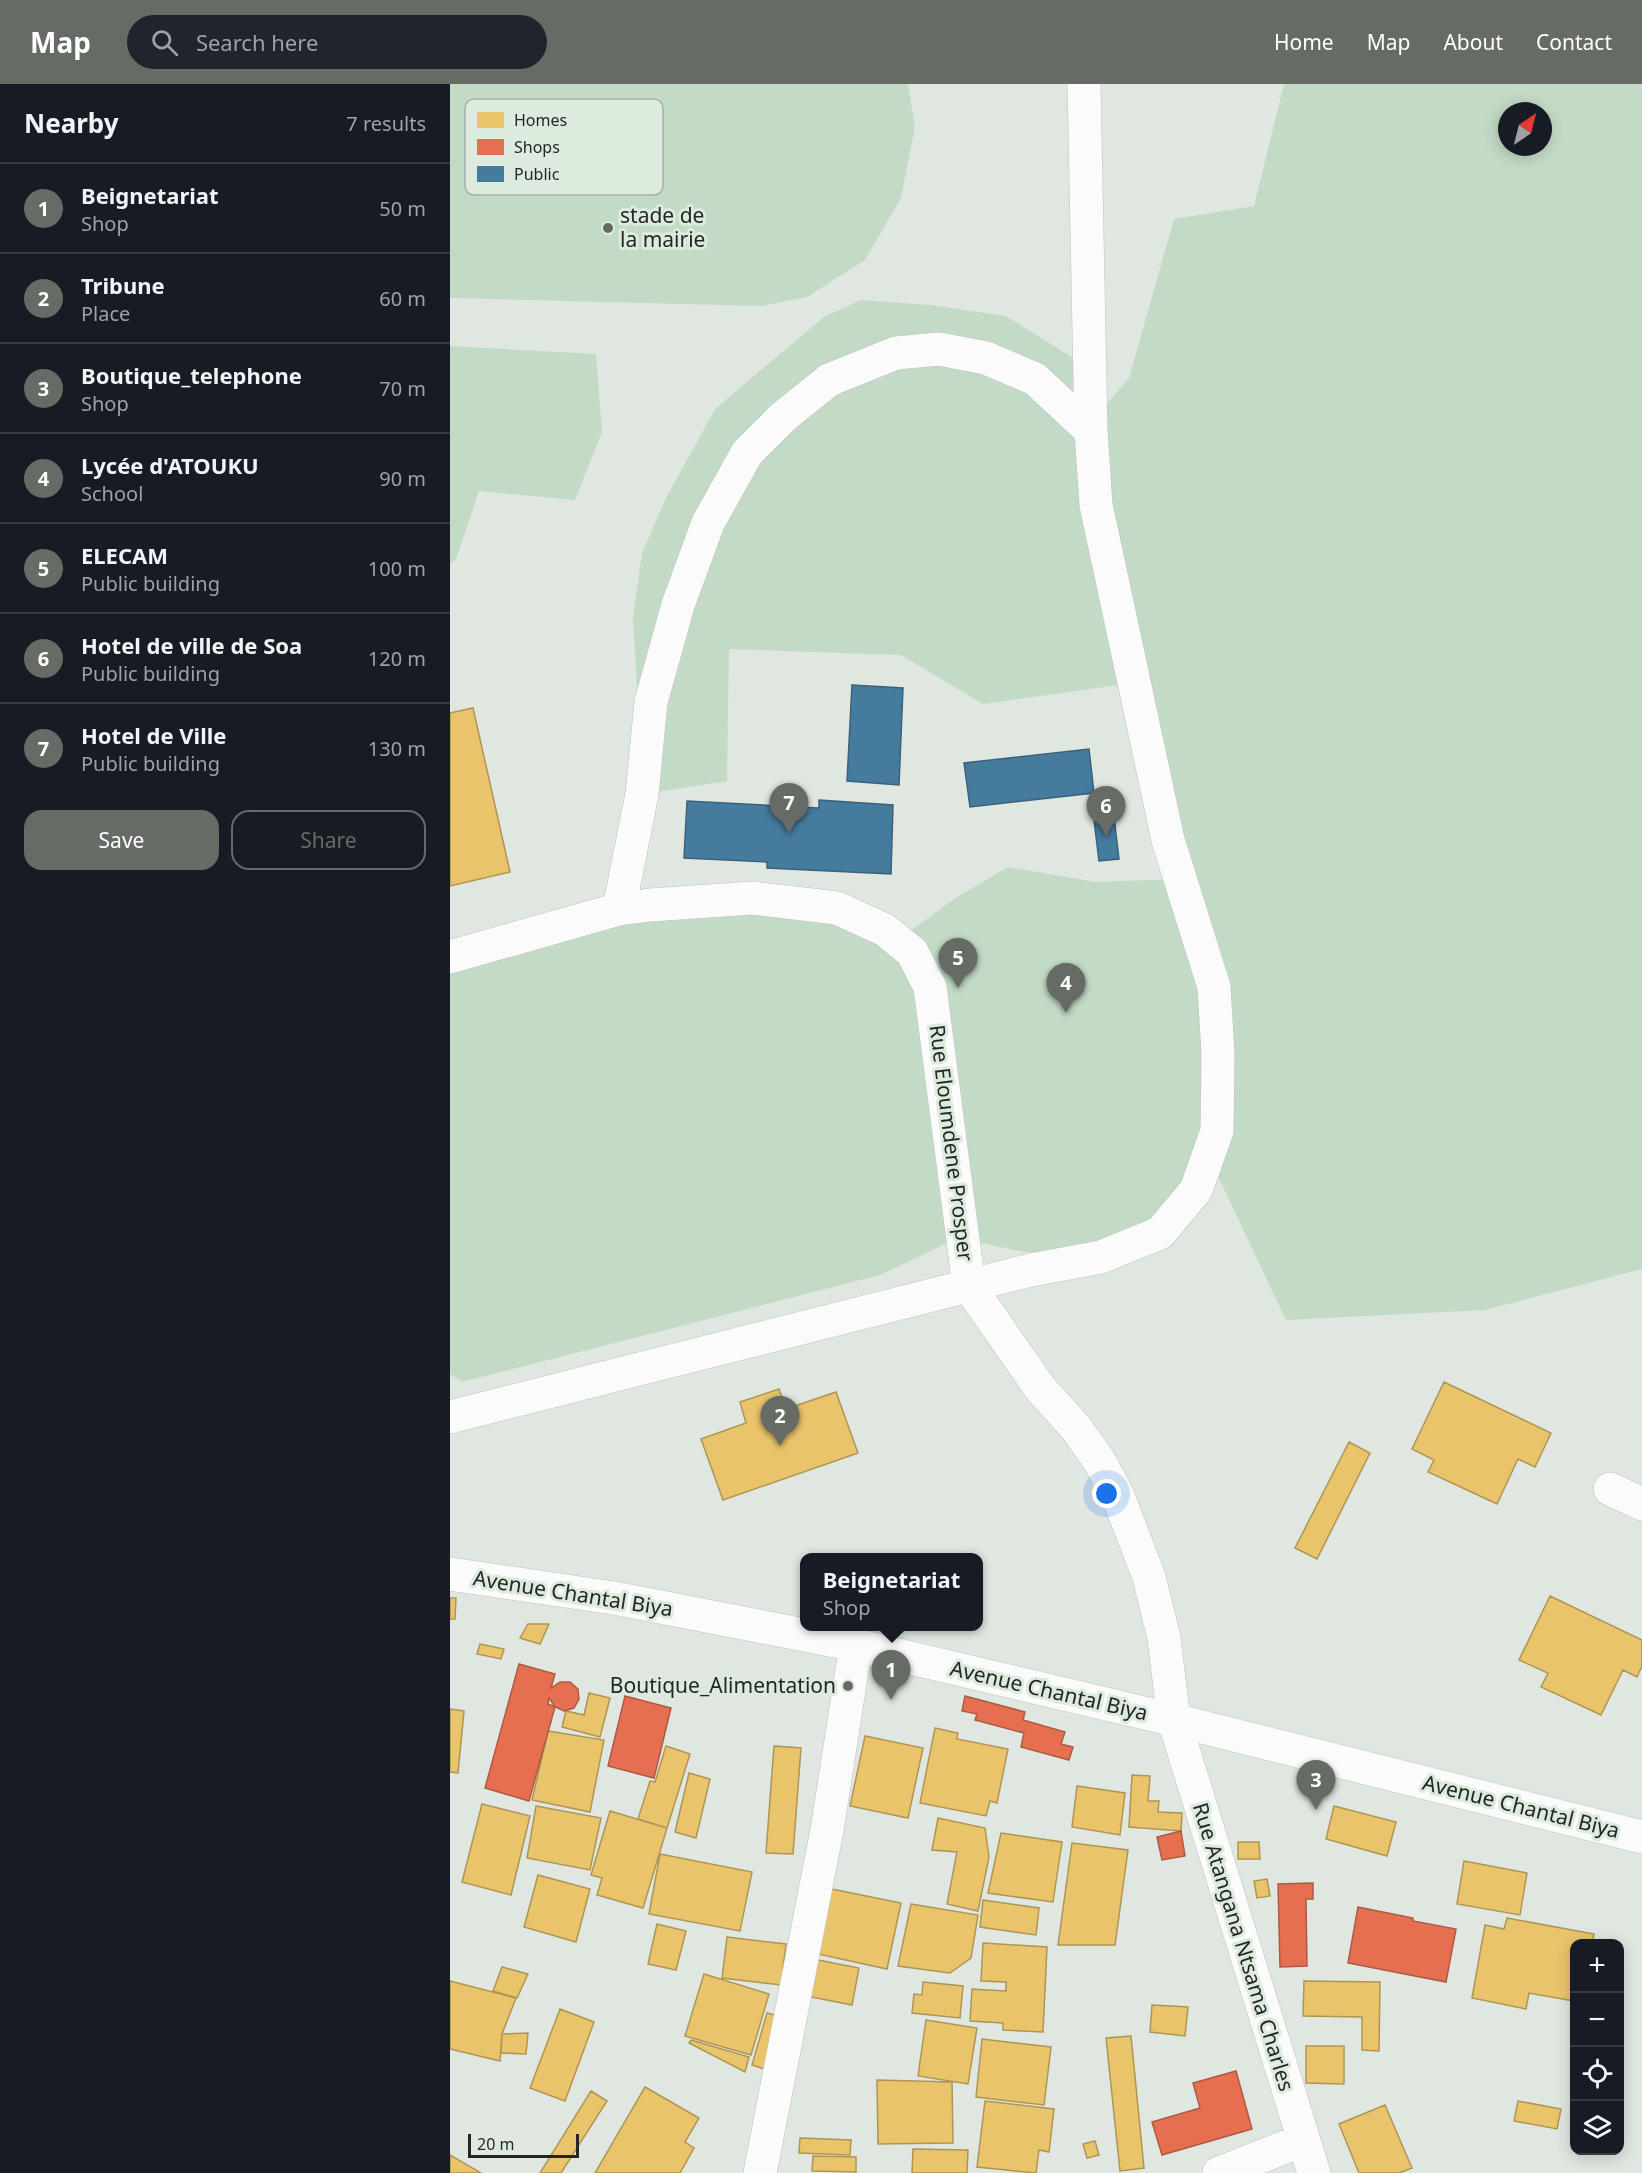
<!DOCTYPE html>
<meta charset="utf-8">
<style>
body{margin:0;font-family:"Noto Sans",sans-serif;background:#20242c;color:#f1f3f6}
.controls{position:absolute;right:18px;bottom:18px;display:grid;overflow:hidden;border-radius:12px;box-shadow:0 3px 15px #0003}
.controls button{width:54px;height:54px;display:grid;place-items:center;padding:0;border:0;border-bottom:2px solid #363941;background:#171b24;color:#f1f3f6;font:30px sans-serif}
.compass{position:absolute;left:1048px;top:18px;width:54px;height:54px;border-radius:50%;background:#171b24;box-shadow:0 3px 15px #0003;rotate:35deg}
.scale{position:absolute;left:18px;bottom:15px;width:111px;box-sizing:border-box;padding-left:6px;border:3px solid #242824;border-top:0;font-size:16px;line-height:21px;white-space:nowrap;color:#242824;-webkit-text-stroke:4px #ddeade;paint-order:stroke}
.you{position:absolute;left:657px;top:1410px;width:21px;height:21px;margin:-15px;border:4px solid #fff;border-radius:50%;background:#1a73e8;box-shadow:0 0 0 9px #1a73e833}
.badge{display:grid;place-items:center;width:39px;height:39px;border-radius:50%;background:#666b66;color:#fff;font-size:20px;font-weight:700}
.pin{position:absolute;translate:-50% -50px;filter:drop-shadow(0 2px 3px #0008)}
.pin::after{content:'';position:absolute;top:32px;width:21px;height:18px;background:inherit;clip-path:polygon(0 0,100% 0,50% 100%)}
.popup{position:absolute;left:350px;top:1469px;width:183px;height:78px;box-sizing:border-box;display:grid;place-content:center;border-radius:12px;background:#171b24;filter:drop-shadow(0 2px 4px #0005);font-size:20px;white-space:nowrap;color:#9ea1a6}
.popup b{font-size:22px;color:#f1f3f6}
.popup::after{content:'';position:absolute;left:50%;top:100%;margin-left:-12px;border:12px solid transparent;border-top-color:#171b24}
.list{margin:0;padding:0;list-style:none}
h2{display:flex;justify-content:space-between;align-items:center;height:78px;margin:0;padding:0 24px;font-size:26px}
h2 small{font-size:20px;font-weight:400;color:#9ea1a6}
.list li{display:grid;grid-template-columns:39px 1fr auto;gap:18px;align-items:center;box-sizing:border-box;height:90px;padding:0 24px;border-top:2px solid #363941}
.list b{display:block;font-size:22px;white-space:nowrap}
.list p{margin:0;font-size:20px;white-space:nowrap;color:#9ea1a6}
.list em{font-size:20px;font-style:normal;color:#9ea1a6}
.actions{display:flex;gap:12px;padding:18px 24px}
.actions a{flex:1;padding:14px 0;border:2px solid #666b66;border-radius:18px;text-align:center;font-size:21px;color:#666b66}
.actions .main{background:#666b66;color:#fff}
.icon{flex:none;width:33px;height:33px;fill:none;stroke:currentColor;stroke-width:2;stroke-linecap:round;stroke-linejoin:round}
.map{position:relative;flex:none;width:1192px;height:2089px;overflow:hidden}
header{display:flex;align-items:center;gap:36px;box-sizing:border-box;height:84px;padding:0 30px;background:#666b66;color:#fff}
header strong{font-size:28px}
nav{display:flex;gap:33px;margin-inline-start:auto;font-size:21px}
.search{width:420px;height:54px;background:#20242c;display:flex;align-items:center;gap:15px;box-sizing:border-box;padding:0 21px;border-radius:33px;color:#9ea1a6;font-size:22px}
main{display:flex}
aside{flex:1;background:#171b24}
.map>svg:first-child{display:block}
.green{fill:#c3dbc6;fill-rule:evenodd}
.homes{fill:#e9c46a;stroke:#ae9555;stroke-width:1.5}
.shops{fill:#e76f51;stroke:#ac5a44;stroke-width:1.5}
.public{fill:#457b9d;stroke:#3b6279;stroke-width:1.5}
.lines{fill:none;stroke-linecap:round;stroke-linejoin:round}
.minor-casing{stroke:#bdc3be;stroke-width:34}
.secondary-casing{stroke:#bdc3be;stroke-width:34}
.minor{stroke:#fafbfa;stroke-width:33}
.secondary{stroke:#fafbfa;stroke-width:33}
.poi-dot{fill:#666b66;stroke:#ddeade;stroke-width:2}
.labels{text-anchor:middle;stroke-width:6;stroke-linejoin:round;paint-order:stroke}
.poi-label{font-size:21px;fill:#242824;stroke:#ddeade;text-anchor:start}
.street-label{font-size:21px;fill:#242824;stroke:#ddeade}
.key{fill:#ddeade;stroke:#a6b0a6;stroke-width:1.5}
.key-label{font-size:16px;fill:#242824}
</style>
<header>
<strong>Map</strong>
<div class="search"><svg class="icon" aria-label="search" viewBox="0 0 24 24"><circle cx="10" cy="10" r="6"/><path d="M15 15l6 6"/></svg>Search here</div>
<nav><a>Home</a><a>Map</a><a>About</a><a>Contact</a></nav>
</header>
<main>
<aside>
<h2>Nearby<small>7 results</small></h2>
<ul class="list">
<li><span class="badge">1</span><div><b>Beignetariat</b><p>Shop</p></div><em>50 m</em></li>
<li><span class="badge">2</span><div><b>Tribune</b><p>Place</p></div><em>60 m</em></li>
<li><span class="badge">3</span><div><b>Boutique_telephone</b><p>Shop</p></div><em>70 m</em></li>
<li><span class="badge">4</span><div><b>Lycée d'ATOUKU</b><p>School</p></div><em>90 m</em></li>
<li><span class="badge">5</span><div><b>ELECAM</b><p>Public building</p></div><em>100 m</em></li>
<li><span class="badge">6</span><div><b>Hotel de ville de Soa</b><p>Public building</p></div><em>120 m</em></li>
<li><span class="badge">7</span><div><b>Hotel de Ville</b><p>Public building</p></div><em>130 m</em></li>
</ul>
<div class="actions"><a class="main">Save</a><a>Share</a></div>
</aside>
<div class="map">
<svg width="1192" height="2089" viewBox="0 0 1192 2089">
<rect width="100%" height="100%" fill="#e0e7e1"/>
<path class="green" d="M0 0H458L465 43 451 114 415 176 357 213 311 222 0 214Z
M834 0H1192V1185L1035 1226 836 1236 765 1086 726 1140 640 1175 569 1167 508 1154 430 1191 12 1298 0 1290V867L187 812 459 848 504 815 558 783 646 798 728 795 683 599 533 620 451 571 279 565 277 697 206 708 190 657 183 532 192 469 216 414 265 325 375 232 411 216 481 221 556 232 633 280 638 342 679 294 724 135 804 122ZM1057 27H1093V63H1057Z
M0 262 146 270 152 348 125 416 29 407 6 475 0 480Z"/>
<path class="homes" d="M23 624 60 788 0 802V629Z
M994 1298 1101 1349 1085 1383 1068 1375 1047 1420 978 1388 984 1376 962 1365Z
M329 1305 336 1325 386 1308 408 1369 273 1416 251 1355 296 1339 290 1318Z
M899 1358 920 1369 867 1475 845 1464Z
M1100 1512 1192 1556V1582L1187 1593 1173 1586 1151 1631 1091 1603 1098 1589 1069 1576Z
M0 1514H6L5 1535H0Z
M78 1540H99L90 1560 70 1554Z
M30 1560 54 1565 51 1575 27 1570Z
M139 1609 160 1614 150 1653 112 1643 116 1627 134 1631Z
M0 1625 14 1627 8 1689 0 1688Z
M485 1644 508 1649 507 1655 558 1665 547 1719 540 1717 536 1732 470 1719Z
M98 1647 154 1656 140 1728 82 1716Z
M415 1652 473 1664 458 1734 400 1722Z
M216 1662 240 1670 217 1744 188 1735 200 1697 205 1698Z
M324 1662 351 1664 343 1770 316 1769Z
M239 1689 260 1695 246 1754 225 1748Z
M682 1691 700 1692 698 1717H709L708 1728 732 1729 731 1747 679 1743Z
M627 1702 675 1709 670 1751 622 1743Z
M32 1720 80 1732 61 1811 12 1798Z
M86 1722 151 1734 140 1786 77 1774Z
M884 1722 946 1738 937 1772 876 1755Z
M160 1727 217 1744 193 1824 147 1811 152 1794 141 1791Z
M488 1734 535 1744 539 1773 528 1827 497 1820 507 1768 482 1766Z
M551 1749 612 1758 603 1818 538 1809Z
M788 1758H809L810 1775H788Z
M622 1759 678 1766 665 1861H608Z
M210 1770 302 1788 290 1847 199 1830Z
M1014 1777 1077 1789 1070 1831 1007 1820Z
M88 1791 140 1805 126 1858 74 1843Z
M817 1795 820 1812 807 1814 804 1797Z
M372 1803 451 1819 437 1885 359 1868Z
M533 1816 589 1824 586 1851 530 1843Z
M461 1820 528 1831 521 1874 500 1889 448 1882Z
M1057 1834 1144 1850 1142 1860H1124V1917L1079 1909 1076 1925 1022 1914 1035 1841 1054 1845Z
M207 1840 236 1847 226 1886 198 1880Z
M277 1853 336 1860 331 1901 272 1894Z
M533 1859 597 1863 593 1948 553 1946V1939L520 1937 522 1905 556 1907V1898L531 1897Z
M363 1875 409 1884 402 1921 356 1912Z
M52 1883 78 1890 67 1914 43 1907Z
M254 1890 319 1910 301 1971 235 1952Z
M0 1897 66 1914 52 1950 50 1977 0 1965Z
M854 1897 930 1898 929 1967 912 1966V1933L853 1932Z
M473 1898 513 1902 510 1934 462 1929 464 1910 472 1911Z
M702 1921 738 1923 735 1952 700 1948Z
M110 1925 144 1938 115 2017 80 2004Z
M317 1929 336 1934 320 1987 302 1981Z
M476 1936 527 1944 518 2000 468 1992Z
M78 1949 76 1970 51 1969 52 1950Z
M681 1952 694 2084 670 2087 656 1954Z
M532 1955 601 1963 594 2021 526 2013Z
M241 1956 299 1973 295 1988 239 1959Z
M856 1962H894V2000L856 1999Z
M427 1996 502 1998 503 2059 428 2060Z
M195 2003 249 2034 235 2058 244 2064 230 2089H145Z
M141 2007 157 2017 111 2089H90Z
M535 2017 604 2025 599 2068 589 2066 586 2089 527 2083Z
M1068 2017 1111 2025 1107 2045 1064 2037Z
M935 2021 962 2084 949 2089H909L889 2040Z
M350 2054 401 2056 400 2071 349 2069Z
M645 2057 649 2071 637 2074 633 2060Z
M463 2065 518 2066 517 2089H462Z
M0 2071 31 2089H0Z
M363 2072 406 2073V2088L362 2087Z"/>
<path class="shops" d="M69 1580 105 1590 101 1604 110 1598H120L128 1605 129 1615 124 1624 114 1627 105 1623 99 1614 98 1620 105 1623 79 1717 35 1704Z
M175 1612 221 1624 204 1694 158 1682Z
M515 1612 575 1628 573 1636 615 1648 611 1660 623 1663 619 1676 571 1663 574 1649 525 1636 527 1630 512 1627Z
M731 1747 735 1772 712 1776 707 1753Z
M863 1799V1815H856L857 1882 830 1883 828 1800Z
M908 1823 963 1834V1837L1006 1845 996 1898 898 1879Z
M786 1987 802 2045 712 2071 702 2038 750 2024 743 1999Z"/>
<path class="public" d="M402 601 453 604 449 701 397 697Z
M639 665 644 709 520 723 514 679Z
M369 716 443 721 441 790 317 784V778L234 774 237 717 369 724Z
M664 733 669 775 649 777 644 736Z"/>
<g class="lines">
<g class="minor-casing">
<path id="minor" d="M169 825 192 710 201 618 228 521 258 439 297 369 333 333 379 296 446 269 489 265 536 274 585 295 641 347
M0 873 169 825 200 821 303 814 387 824 435 846 462 868 480 903 519 1202 590 1304 626 1344 650 1378 668 1412 699 1493 714 1554 724 1636 864 2089
M0 1333 581 1186 651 1173 710 1149 746 1106 767 1047 768 970 764 903 718 756 646 421 641 347 634 0
M1160 1405 1192 1420
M310 2089 377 1746 406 1561
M769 2089 853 2056"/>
</g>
<g class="secondary-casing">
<path id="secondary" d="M0 1490 164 1514 406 1561 724 1636 1192 1753"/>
</g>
<use href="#minor" class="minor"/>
<use href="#secondary" class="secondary"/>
</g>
<g class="poi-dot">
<circle cx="158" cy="144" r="6"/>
<circle cx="398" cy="1602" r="6"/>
</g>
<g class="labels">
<g class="poi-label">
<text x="170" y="139">stade de<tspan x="170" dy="24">la mairie</tspan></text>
<text x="386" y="1609" text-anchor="end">Boutique_Alimentation</text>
</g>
<g class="street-label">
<text transform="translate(501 1059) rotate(83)" y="7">Rue Eloumdene Prosper</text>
<text transform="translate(123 1510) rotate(9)" y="7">Avenue Chantal Biya</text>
<text transform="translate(599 1607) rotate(13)" y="7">Avenue Chantal Biya</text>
<text transform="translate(1071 1723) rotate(14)" y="7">Avenue Chantal Biya</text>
<text transform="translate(793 1863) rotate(73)" y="7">Rue Atangana Ntsama Charles</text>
</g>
</g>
<rect x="15" y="15" width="198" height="96" rx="9" class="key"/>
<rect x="27" y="28" width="27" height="16" fill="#e9c46a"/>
<rect x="27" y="55" width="27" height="16" fill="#e76f51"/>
<rect x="27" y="82" width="27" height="16" fill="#457b9d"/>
<g class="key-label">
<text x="64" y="42">Homes</text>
<text x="64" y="69">Shops</text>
<text x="64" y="96">Public</text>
</g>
</svg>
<div class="controls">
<button>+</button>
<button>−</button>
<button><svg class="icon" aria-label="locate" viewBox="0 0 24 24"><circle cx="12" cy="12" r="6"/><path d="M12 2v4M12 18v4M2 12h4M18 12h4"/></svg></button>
<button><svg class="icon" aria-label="layers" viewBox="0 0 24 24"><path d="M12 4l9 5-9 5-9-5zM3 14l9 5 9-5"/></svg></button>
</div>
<svg class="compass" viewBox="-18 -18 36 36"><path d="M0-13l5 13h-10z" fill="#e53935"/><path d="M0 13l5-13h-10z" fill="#9ea1a6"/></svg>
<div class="scale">20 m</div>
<div class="you"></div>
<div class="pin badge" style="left:441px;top:1616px">1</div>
<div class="popup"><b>Beignetariat</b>Shop</div>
<div class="pin badge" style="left:330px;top:1362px">2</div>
<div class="pin badge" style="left:866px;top:1726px">3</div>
<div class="pin badge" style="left:616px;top:929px">4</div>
<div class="pin badge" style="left:508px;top:904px">5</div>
<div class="pin badge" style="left:656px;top:752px">6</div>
<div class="pin badge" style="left:339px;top:749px">7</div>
</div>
</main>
